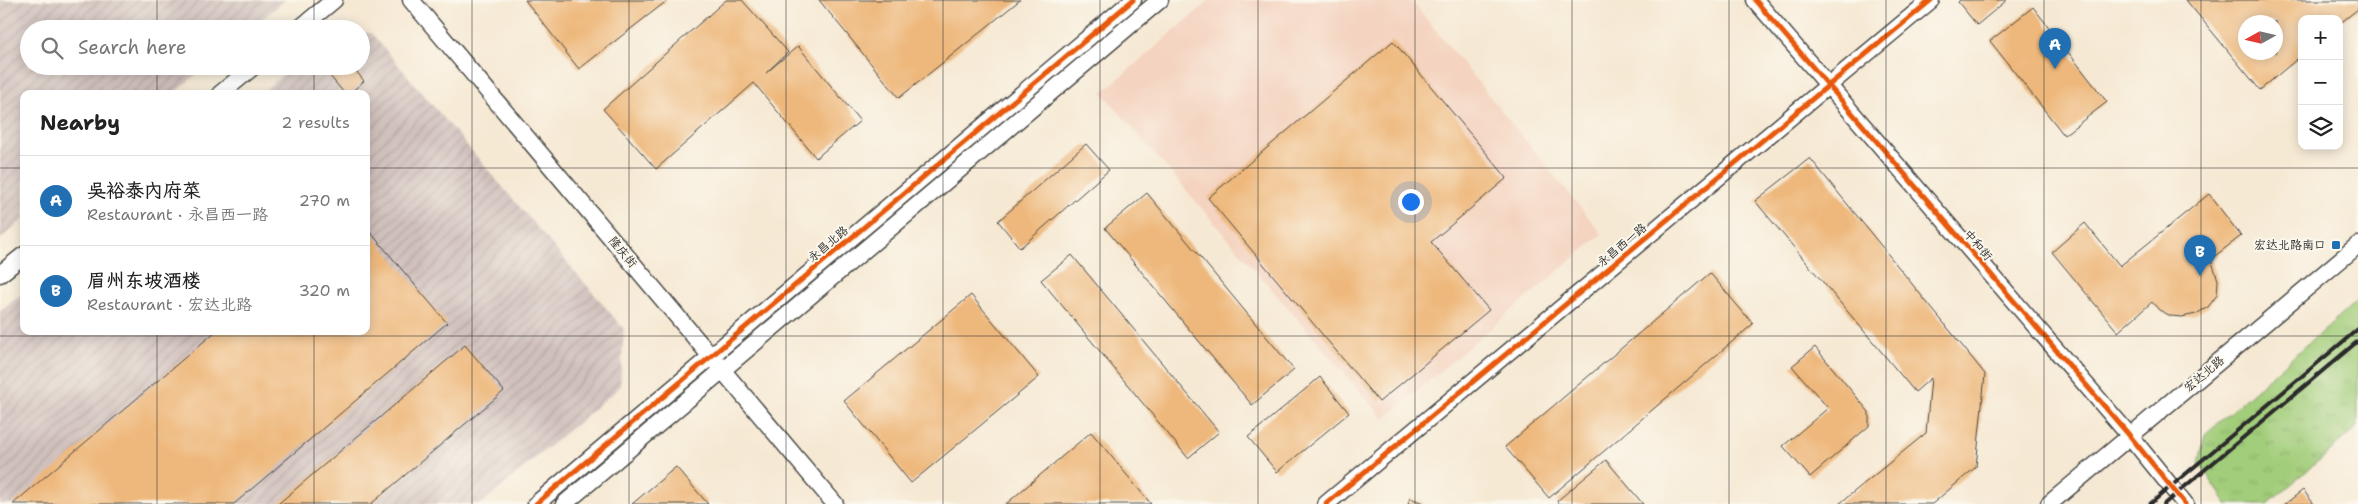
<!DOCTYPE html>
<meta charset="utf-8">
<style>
body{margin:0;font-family:"Shantell Sans","LXGW WenKai TC",sans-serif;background:#f6f6f6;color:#222}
.controls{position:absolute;right:15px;top:15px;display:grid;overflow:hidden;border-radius:10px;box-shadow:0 2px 12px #0003}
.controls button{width:45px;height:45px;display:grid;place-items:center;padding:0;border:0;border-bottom:1px solid #e0e0e0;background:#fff;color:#222;font:25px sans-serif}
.compass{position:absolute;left:2238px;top:15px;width:45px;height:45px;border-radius:50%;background:#fff;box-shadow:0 2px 12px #0003;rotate:262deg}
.you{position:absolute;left:1410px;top:201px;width:18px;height:18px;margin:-12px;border:4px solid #fff;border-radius:50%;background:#1a73e8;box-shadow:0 0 0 8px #1a73e833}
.badge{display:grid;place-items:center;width:32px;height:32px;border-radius:50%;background:#1f6fb2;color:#fff;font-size:16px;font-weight:700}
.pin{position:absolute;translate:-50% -41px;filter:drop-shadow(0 1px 2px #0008)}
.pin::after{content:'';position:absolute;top:26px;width:18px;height:15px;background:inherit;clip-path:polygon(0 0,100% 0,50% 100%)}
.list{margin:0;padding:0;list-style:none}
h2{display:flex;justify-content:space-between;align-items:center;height:65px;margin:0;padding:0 20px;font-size:21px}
h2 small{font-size:16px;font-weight:400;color:#767676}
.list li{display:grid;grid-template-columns:32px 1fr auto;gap:15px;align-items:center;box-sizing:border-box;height:90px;padding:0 20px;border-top:1px solid #e0e0e0}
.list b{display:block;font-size:19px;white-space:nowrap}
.list p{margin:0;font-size:16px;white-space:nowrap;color:#767676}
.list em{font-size:16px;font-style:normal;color:#767676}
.icon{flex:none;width:28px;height:28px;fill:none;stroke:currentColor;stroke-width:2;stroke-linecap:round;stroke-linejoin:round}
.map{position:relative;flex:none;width:2358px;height:504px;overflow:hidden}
.search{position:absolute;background:#fff;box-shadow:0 2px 12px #0003;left:20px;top:20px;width:350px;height:55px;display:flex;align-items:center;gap:12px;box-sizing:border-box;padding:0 18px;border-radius:28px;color:#767676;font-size:19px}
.panel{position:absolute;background:#fff;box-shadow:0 2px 12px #0003;left:20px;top:90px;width:350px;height:245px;border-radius:10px}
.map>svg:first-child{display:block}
.built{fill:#f4d3c0}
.industrial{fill:url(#industrial-furrows)}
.park{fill:url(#park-tufts);stroke:#667c52}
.building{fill:#eeb87c;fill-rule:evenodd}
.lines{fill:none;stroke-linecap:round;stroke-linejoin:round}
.minor-casing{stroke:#494844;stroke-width:19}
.minor{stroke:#fff;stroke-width:16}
.rail{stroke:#2b2b2b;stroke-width:4}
.cycleway-casing{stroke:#fbf7ec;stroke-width:8}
.cycleway{stroke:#e8590c;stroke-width:5}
.grid{fill:none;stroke:#2b2b2b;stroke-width:1;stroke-opacity:0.55}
.poi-dot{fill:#1f6fb2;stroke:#fbf7ec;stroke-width:2}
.labels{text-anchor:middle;stroke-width:4;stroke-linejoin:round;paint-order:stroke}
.street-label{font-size:12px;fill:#2b2b2b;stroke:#fbf7ec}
.poi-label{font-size:12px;fill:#2b2b2b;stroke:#fbf7ec;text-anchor:end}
</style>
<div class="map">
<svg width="2358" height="504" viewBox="0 0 2358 504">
<defs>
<pattern id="industrial-furrows" width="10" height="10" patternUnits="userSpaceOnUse" patternTransform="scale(1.25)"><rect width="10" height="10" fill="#d0c0bc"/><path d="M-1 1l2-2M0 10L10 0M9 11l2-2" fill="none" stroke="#b3a5a2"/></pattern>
<pattern id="park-tufts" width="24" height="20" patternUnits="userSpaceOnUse" patternTransform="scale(1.25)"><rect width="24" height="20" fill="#a2cd7a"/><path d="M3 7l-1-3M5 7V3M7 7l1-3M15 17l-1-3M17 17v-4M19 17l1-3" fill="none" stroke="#8cb06a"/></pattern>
</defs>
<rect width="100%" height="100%" fill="#fbf7ec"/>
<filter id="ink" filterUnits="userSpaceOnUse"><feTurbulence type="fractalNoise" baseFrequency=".02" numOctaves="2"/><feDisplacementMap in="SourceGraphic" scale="10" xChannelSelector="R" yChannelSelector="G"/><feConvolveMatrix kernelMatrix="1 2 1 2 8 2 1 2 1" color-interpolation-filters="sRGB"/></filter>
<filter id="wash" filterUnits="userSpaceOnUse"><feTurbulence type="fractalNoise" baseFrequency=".0096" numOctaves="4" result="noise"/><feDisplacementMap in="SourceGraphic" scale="20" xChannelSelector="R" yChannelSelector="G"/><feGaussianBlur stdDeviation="1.12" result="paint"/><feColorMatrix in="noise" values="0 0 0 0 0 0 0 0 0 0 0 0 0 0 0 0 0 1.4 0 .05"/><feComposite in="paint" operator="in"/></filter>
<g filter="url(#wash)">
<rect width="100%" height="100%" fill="#f6e9d4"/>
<path class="built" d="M1210 0H1411L1602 234 1384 419 1102 93Z"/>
<path class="industrial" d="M0 0H285L251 29H29V66H206L173 94H24V219L0 239Z
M361 33H371L624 329 620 387 481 504H0V312L24 292V331H366V94H260L293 66H361Z"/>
<path class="park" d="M2358 300V427L2268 504H2227L2199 463 2205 434Z"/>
<g id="blocks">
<path class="building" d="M525 0H668L579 69Z
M726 0H742L788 52 766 73 798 46 860 121 816 158 754 83 656 169 603 109Z
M819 0H1020L899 98Z
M1960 0H2007L1977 25 1958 2Z
M2186 0H2358V9L2339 24V19H2302V55L2260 90ZM2246 22H2276V52H2246Z
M2033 7 2107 102 2064 135 1990 41Z
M1393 41 1507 178 1431 242 1489 310 1379 402 1208 198Z
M328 66H352L364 81 349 94H345L324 69Z
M1086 144 1109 170 1020 248 998 221Z
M1810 158 1985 374 1976 467 1932 504H1839L1926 433 1931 378 1915 392 1755 201Z
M1147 193 1294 370 1252 405 1105 228Z
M2209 194 2241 236 2211 259 2218 280 2217 295 2208 307 2196 314 2182 317 2171 316 2159 310 2152 302 2118 332 2052 252 2085 223 2120 266Z
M366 227 447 323 234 504H13L216 331H366Z
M1072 255 1219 432 1188 458 1041 280Z
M1710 273 1753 324 1549 498 1505 447Z
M971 295 1039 377 911 483 844 401Z
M465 345 504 391 371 504H278Z
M1815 347 1869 412V426L1810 477 1783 446 1828 408 1792 366Z
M1320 377 1349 413 1277 472 1248 437Z
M1091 432 1151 504H1006Z
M1606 460 1643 504H1559L1557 501Z
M676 467 708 504H632Z
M2303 490 2314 504H2285Z
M1410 498 1426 504H1408Z"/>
</g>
</g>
<g filter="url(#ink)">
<use href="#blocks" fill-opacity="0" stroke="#494844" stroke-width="1"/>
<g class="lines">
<g class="minor-casing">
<path id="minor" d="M411 0 835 504
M1755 0 2130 436 2185 504
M299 29 334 0
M220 94 254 66
M0 274 24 255
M536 504 1133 0
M564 504 1160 0
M1326 504 1931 0
M2049 504 2358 245"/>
</g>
<use href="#minor" class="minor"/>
<path class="rail" d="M2150 504 2358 329
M2164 504 2358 341"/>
<g class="cycleway-casing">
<path id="cycleway" d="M1755 0 2130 436 2185 504
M536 504 1133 0
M1326 504 1931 0"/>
</g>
<use href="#cycleway" class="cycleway"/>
</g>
</g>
<path class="grid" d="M157 0V29M314 0V29M472 0V504M629 0V504M786 0V504M943 0V504M1100 0V504M1258 0V504M1415 0V504M1572 0V504M1729 0V504M1886 0V504M2044 0V504M2201 0V504M157 66V94M314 66V94M0 168H24M366 168H2358M157 331V504M314 331V504M0 336H2358"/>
<rect class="poi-dot" x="2331" y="240" width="10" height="10" rx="2.5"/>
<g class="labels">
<g class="street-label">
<text transform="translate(828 244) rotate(-40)" y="4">永昌北路</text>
<text transform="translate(1622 245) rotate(-40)" y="4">永昌西一路</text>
<text transform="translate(1978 245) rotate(49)" y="4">中和街</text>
<text transform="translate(623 252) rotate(50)" y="4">隆庆街</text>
<text transform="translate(2204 374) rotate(-40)" y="4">宏达北路</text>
</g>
<g class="poi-label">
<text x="2326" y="249">宏达北路南口</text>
</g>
</g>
</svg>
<div class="controls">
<button>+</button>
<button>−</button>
<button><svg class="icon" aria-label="layers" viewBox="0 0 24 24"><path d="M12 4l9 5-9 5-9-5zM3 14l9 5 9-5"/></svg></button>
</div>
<svg class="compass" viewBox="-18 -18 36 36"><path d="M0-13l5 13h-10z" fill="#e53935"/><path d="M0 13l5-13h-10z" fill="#767676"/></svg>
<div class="you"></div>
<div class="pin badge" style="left:2055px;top:69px">A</div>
<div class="pin badge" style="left:2200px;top:276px">B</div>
<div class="search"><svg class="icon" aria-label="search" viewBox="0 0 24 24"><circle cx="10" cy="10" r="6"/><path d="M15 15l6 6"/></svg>Search here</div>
<section class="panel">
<h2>Nearby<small>2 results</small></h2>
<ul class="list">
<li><span class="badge">A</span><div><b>吴裕泰内府菜</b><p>Restaurant · 永昌西一路</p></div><em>270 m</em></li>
<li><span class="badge">B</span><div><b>眉州东坡酒楼</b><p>Restaurant · 宏达北路</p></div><em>320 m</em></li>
</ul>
</section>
</div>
